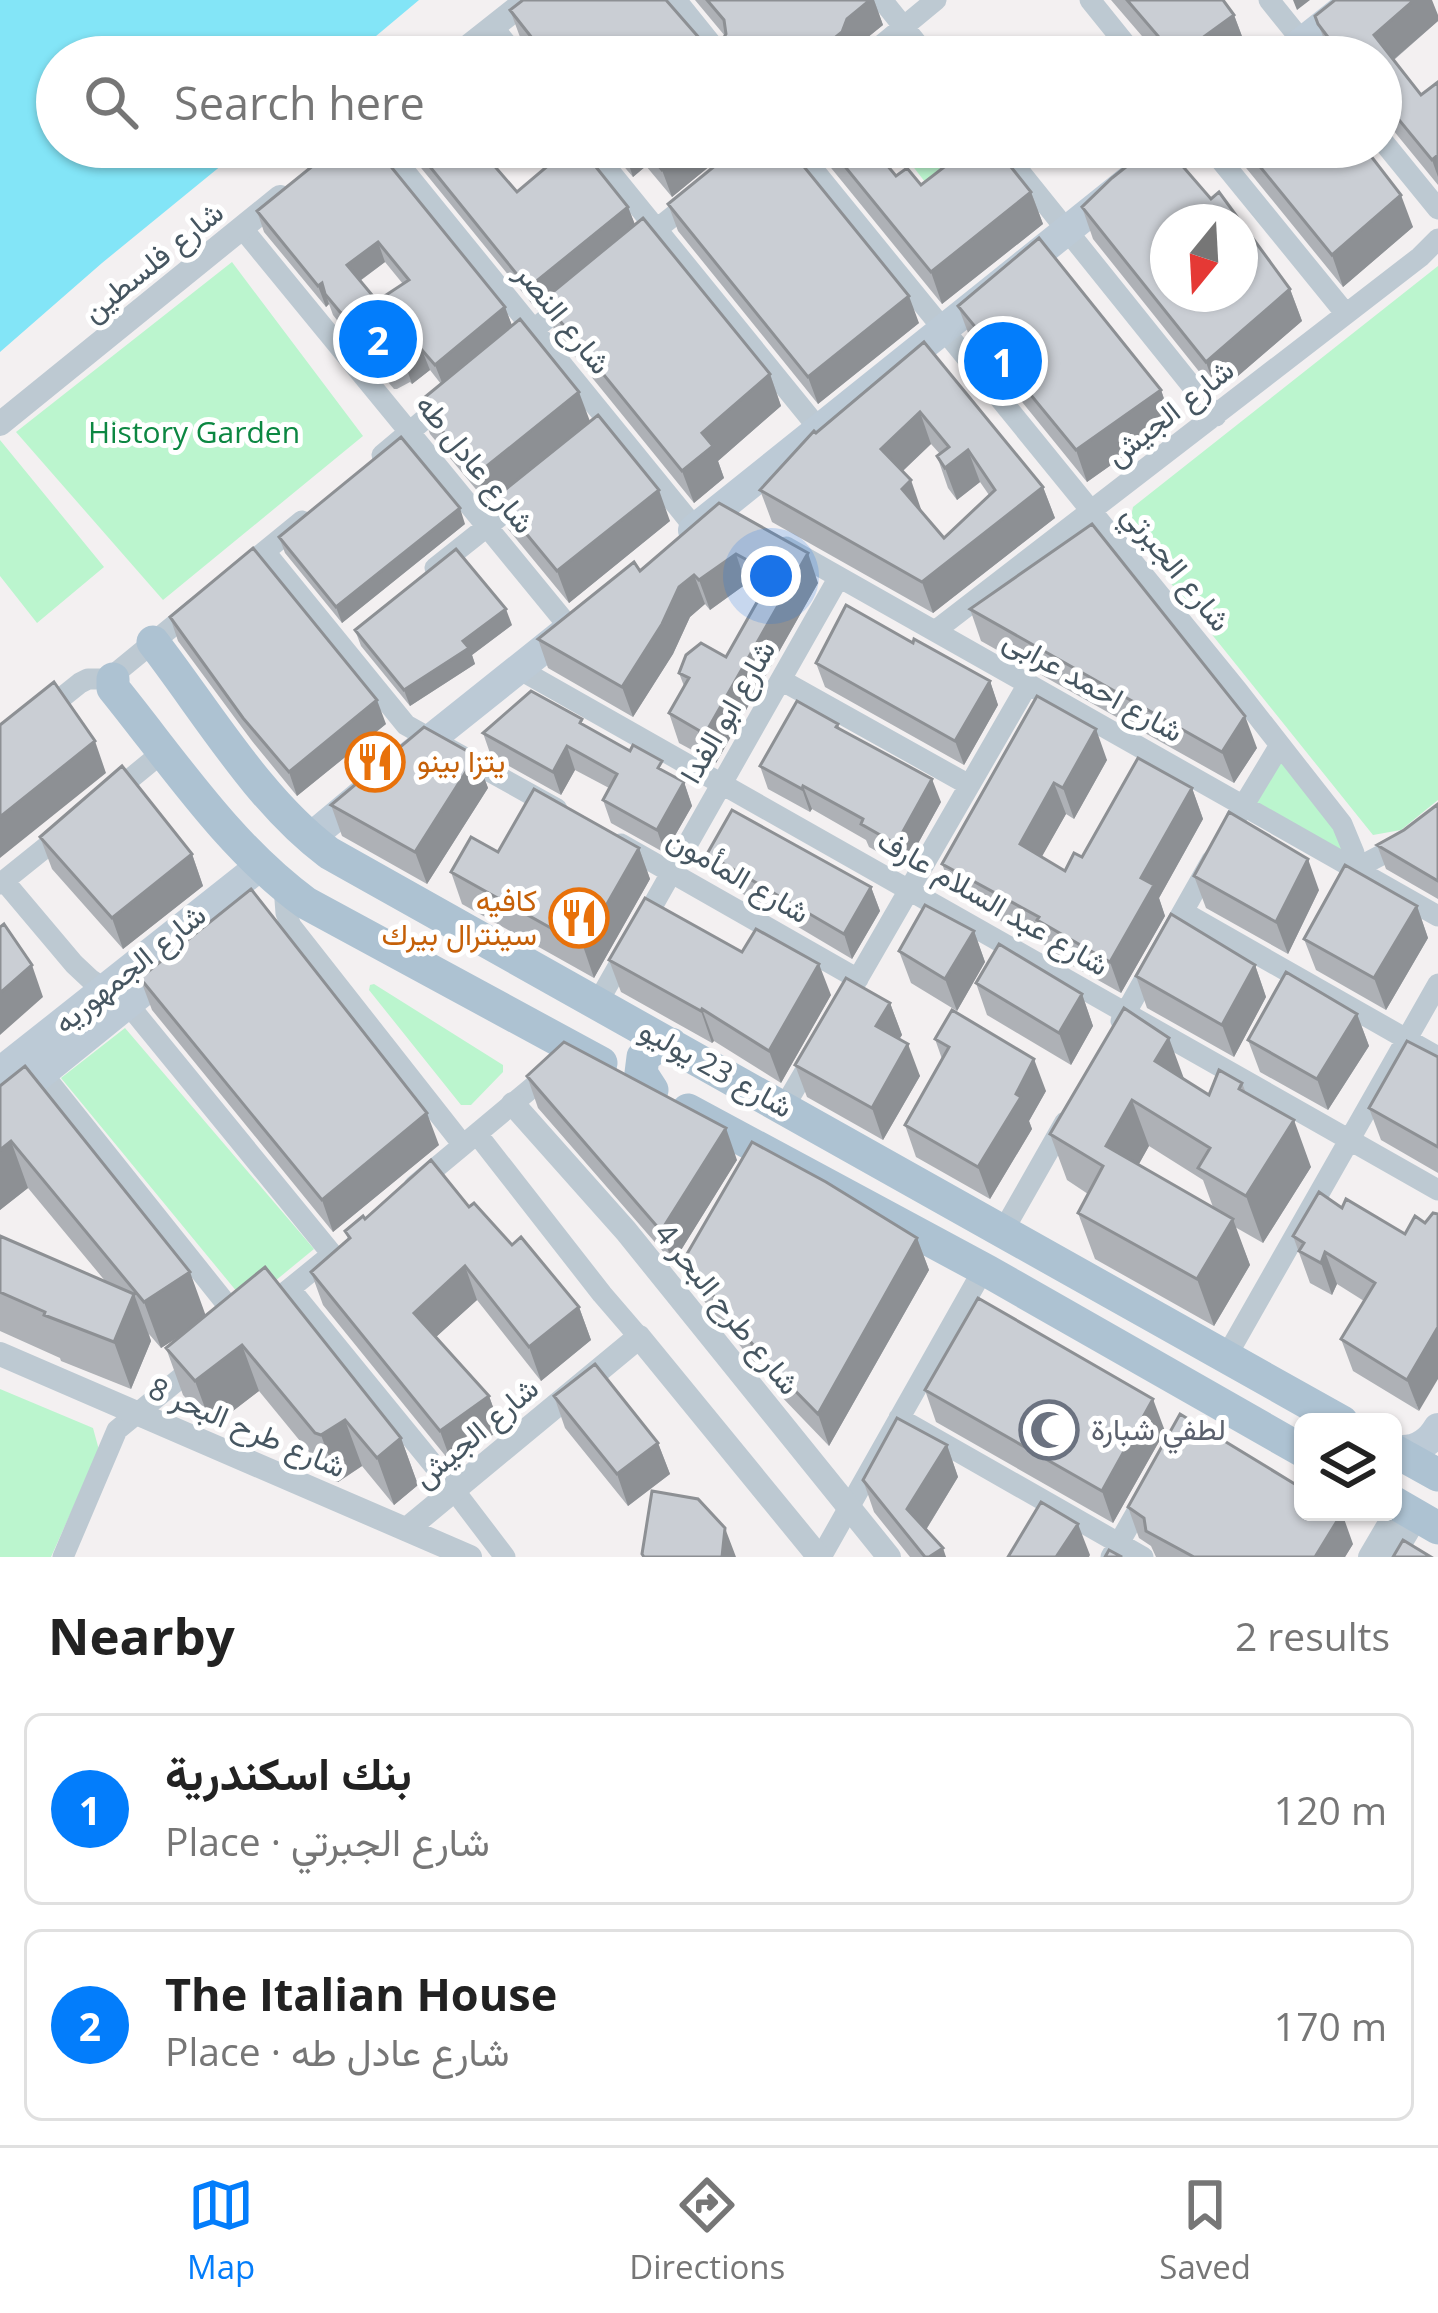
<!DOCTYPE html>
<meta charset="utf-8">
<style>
body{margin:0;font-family:"Open Sans",Vazirmatn,sans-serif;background:#f2f2f2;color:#222}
.controls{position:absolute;right:36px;bottom:36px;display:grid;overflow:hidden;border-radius:18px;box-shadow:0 3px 9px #0004}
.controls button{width:108px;height:108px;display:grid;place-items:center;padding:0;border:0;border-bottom:3px solid #e0e0e0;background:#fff;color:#222;font:60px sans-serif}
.compass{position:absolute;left:1150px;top:204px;width:108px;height:108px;border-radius:50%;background:#fff;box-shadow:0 3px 9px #0004;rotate:198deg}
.you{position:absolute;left:771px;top:576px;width:42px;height:42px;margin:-30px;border:9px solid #fff;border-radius:50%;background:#1a73e8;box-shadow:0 0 0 18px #1a73e833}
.badge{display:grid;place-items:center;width:78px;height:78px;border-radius:50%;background:#037dfb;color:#fff;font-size:39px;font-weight:700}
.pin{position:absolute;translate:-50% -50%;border:6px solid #fff;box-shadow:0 3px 12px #0006}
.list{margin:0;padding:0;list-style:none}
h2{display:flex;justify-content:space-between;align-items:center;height:156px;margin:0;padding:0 48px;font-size:51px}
h2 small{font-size:39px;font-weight:400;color:#767676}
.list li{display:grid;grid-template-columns:78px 1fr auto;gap:36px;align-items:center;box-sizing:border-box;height:192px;margin:0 24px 24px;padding:0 24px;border:3px solid #e0e0e0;border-radius:18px}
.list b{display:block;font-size:45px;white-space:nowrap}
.list p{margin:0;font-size:39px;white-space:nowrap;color:#767676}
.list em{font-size:39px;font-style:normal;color:#767676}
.icon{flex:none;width:66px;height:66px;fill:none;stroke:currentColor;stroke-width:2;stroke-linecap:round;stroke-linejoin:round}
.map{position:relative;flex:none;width:1438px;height:1557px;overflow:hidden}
.search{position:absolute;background:#fff;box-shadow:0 3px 9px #0004;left:36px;right:36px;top:36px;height:132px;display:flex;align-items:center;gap:30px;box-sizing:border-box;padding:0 42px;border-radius:66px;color:#767676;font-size:45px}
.sheet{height:588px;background:#fff}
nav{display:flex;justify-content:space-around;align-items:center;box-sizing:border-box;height:168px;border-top:3px solid #e0e0e0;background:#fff;font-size:33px;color:#767676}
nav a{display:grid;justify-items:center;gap:6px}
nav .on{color:#037dfb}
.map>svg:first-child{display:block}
.green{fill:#bbf5ce}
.water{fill:#83e5f7}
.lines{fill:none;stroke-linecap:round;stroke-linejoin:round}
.minor{stroke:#bdc9d2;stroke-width:21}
.tertiary{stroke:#bdc9d2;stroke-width:24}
.secondary{stroke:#bccad6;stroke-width:30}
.primary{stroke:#adc2d2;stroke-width:33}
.wall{fill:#aeb1b6;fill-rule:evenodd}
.shaded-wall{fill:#8d9094}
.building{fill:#caced4;stroke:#8d9094;stroke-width:3;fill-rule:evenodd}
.labels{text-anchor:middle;stroke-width:10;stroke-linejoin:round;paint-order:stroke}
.street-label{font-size:30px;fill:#465661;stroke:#fff}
.park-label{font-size:30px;fill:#0c8742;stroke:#fff}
.food-label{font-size:30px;fill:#c56008;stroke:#fff;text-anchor:start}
.worship-label{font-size:30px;fill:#5b616d;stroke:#fff;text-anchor:start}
</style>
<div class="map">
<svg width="1438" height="1557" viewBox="0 0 1438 1557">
<rect width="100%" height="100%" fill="#f3f0f1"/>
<path class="green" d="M898 147H993L942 204Z
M232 262 363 436 163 600 16 432Z
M1438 266V800L1401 830 1373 835 1128 530 1133 507Z
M0 440 104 567 37 623 0 576Z
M1281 752 1348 842 1341 855 1251 803Z
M374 984 503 1065V1072L471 1105H461L369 990 370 985Z
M125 1028 314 1249 247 1304 61 1078Z
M0 1389 93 1428 99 1450 51 1557H0Z"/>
<path class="water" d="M0 0H419L351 57H57V147H244L102 263 0 352Z"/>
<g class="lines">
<path class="minor" d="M676 0 722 57
M882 0 928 57
M1090 0 1136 57
M1269 0 1315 57
M493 27 517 57
M867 57 936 0
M1381 139 1438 209
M385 147 695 528
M590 147 819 429
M795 147 1237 690 1342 824 1354 853 1355 869
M1000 147 1216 416
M1210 147 1346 314
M242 228 570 628
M632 249 692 201
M511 348 571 299
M382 455 445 402
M786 547 1438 916
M265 552 406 725 557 809
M435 568 523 498
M238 573 302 521
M935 631 1420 257 1438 239
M519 669 1438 1190
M781 680 969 785
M0 747 80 683 88 679H113L117 672 195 608
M113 793 164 751
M1236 818 1280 745
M621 844 858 979
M1355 869 1404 843 1438 817
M4 881 74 964 90 979 127 1003 332 1254
M0 884 66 831
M284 887 286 913 291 926 463 1145
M1183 912 1438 1057
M853 987 1028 684
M598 1002 839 577
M1121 1021 1212 860
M42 1073 240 1321
M784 1107 814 1056
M477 1134 602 1294 639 1337
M414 1186 552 1071
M1003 1231 1065 1122
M290 1289 454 1490 505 1557
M266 1308 330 1256
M1226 1357 1438 984
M899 1418 1143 1557
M63 1557 117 1430 200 1362
M821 1557 983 1270
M1111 1557 1147 1494"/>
<path class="tertiary" d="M455 57 527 0
M0 424 280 197
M513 1104 626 1231 889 1557
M0 1354 470 1557
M407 1529 639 1337 819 1557
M1370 1557 1400 1506
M1392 1557 1417 1515"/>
<path class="secondary" d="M1283 57 1355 0
M693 530 1171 147
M407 758 571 627
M310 838 365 792
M0 1072 260 866
M0 1107 177 964
M1393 1449C1413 1453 1428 1445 1438 1428"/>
<path class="primary" d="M153 642C207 712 259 801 329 853L1342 1422
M113 679V688C173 762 228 846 306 903L601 1063
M652 1090 641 1073 643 1057 655 1048 671 1044
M688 1110 989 1272 1303 1451
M1393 1450 1438 1475
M1393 1502 1438 1528"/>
</g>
<path class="wall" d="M695 0H874L883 25 857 46 853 57H536L520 37 510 10 701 40 708 44 721 42 725 36Z
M1111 0H1223L1234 15 1246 47 1232 57H1160Z
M1315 16 1438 21 1394 60 1421 95 1438 82V185L1393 130 1381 124V57H1331Z
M336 147 505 307 512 326 670 521 569 603 508 529 497 499 489 505 430 434 419 402 441 384 430 370 412 384 410 382 397 389H394L382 375 375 357 368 358 357 345 354 336 347 333 333 315 329 304 326 307 264 232 257 211ZM385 262 403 284 377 301 360 281Z
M404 147H478L517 192 628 207 635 225 770 374 781 406 718 461 724 478 694 503 555 332 544 302 536 309Z
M607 147H733L672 197 646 166 633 177Z
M814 147H886L888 152 881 158 896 176 921 185 1031 192 1043 224 942 304Z
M1229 147H1364L1413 227 1343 287Z
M668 204 919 323 818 404 678 231Z
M1082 207 1290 289 1302 321 1217 394 1093 239Z
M958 306 1161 390 1172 422 1087 482 970 338Z
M924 342 1043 487 1055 518 933 613 772 522 760 490 816 433ZM931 444 940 454 937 456 948 488 957 500 980 482 989 495 944 538 922 512 902 472Z
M719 503 818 583 716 763 679 743 669 713 684 686 679 673 726 657 762 593 746 584 710 610 705 604 690 617 673 654 633 717 548 668 538 639 640 571Z
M465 524 342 623 285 553 279 537Z
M970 609 1257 748 1234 783 981 641Z
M170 617 386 724 297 796 252 741 178 641Z
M512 625 472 655 475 664 410 706 361 646 355 630Z
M913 643 990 681 998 705 964 765 825 687 816 663Z
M1037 696 1107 760 1074 819 1066 814 1041 857 1065 871 1082 857 1192 788 1203 819 1159 898 1165 916 1121 993 1048 952 1046 946 954 895 942 864Z
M838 724 840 729 941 802 905 867 869 847 866 840 812 809 810 812 768 789 760 766Z
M585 726 684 782 692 806 665 853 611 823 603 800 609 788 575 770 561 795 491 756 483 733Z
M476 756 488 788 427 884 342 836 331 805Z
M1438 804V899L1386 869 1377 845 1404 830Z
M40 837 192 854 203 886 123 949 52 869Z
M639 848 650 879 594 978 462 904 451 872 498 852Z
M707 854 871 887 880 911 852 959 716 878Z
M1194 876 1319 890 1288 954 1206 908Z
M1417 906 1428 938 1386 1010 1316 970 1304 939Z
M974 931 985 962 957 1011 911 983 899 951Z
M742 952 831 995 781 1083 714 1041 712 1043 621 992 609 960Z
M1255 965 1266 997 1234 1057 1147 1008 1136 976Z
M140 978 439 1145 333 1232 152 1010Z
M976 983 1082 994 1093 1026 1071 1065 987 1015Z
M890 1003 902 1035 899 1039 920 1076 883 1140 807 1097 795 1065Z
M1357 1014 1369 1046 1328 1110 1260 1072 1248 1040Z
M935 1039 1046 1091 1029 1121 1032 1129 990 1199 916 1157 905 1125 942 1059Z
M1438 1057V1173L1381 1140 1369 1108Z
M527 1076 737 1160 673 1263 538 1108Z
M1184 1079 1209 1095 1242 1083 1246 1093 1311 1167 1263 1243 1235 1227 1250 1265 1214 1326 1095 1259 1078 1213 1088 1194 1067 1180 1050 1134ZM1149 1146 1203 1180 1213 1207 1138 1165Z
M0 1086 206 1316 401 1438 418 1485 394 1505 362 1466 338 1482 332 1480 259 1391 212 1427 183 1395 166 1348 183 1334 161 1348 149 1334 151 1341 131 1389 61 1361 60 1358 0 1331V1236L106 1282 28 1188 0 1210Z
M1346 1199 1419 1411 1353 1371 1341 1339 1364 1301 1337 1284 1332 1295 1310 1283 1293 1236 1342 1208Z
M469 1207 579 1307 591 1340 541 1381 477 1300 436 1337 489 1396 501 1429 452 1464 323 1305 311 1272 348 1239 345 1231 365 1219Z
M917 1238 929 1270 829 1446 778 1393 696 1291 684 1259Z
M925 1390 1165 1431 1113 1523 936 1422Z
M554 1396 658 1443 670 1474 628 1506 565 1428Z
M947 1445 958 1477 926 1530 946 1557H910L874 1512 863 1480Z
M1128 1507 1353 1544 1345 1557H1156L1151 1546 1139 1538Z"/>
<path class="shaded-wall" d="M870 0H874L883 25 857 46 853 57H811L847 19Z
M1293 0H1310L1297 10Z
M1414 0H1432L1438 15V21L1385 67 1374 35Z
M1234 15 1246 47 1232 57H1178Z
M627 147H639L646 166 633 177 624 150Z
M690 147H733L672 197 662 170Z
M866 147H886L888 152 873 167Z
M1438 155V177L1432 160Z
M1031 192 1043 224 942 304 931 272Z
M1401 195 1413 227 1343 287 1332 255Z
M628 207 636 227 536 309 528 288Z
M378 242 385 262 354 285 347 265Z
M322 283 329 304 326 307 318 286Z
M1290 289 1302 321 1217 394 1206 362Z
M909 296 919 323 818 404 808 377Z
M505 307 513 328 443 385 435 365Z
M422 350 430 370 412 384 405 364Z
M770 374 781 406 718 461 724 478 694 503 682 471 702 433Z
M1161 390 1172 422 1087 482 1076 450Z
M579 392 591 424 489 505 477 474Z
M920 412 931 444 892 481 881 449Z
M968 450 980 482 957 500 945 468Z
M911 480 922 512 902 489Z
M1043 487 1055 518 933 613 922 582Z
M659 490 670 521 569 603 557 571Z
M460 508 465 524 342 623 336 607Z
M808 553 818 583 716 763 705 734Z
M736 554 746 584 710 610 699 580Z
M694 575 705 604 690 617 673 654 633 717 622 687 679 587Z
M506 609 512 625 472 655 475 664 410 706 404 690 463 641Z
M990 681 998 705 964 765 955 741Z
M377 700 386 724 297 796 289 772Z
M1245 716 1257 748 1234 783 1222 752Z
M1096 729 1107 760 1074 819 1063 788Z
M95 741 106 773 0 858V817Z
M567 746 575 770 561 795 553 772Z
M476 756 488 788 427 884 415 852Z
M932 779 941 802 905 867 896 844Z
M684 782 692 806 665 853 657 830Z
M1054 783 1066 814 1031 876 1020 844Z
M803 786 812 809 810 812 802 789Z
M1192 788 1203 819 1159 898 1165 916 1121 993 1110 962 1141 878Z
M639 848 650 879 594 978 583 946Z
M192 854 203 886 123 949 112 918Z
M1308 859 1319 890 1288 954 1276 922Z
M871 887 880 911 852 959 844 934Z
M1417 906 1428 938 1386 1010 1374 978Z
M974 931 985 962 957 1011 945 979Z
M819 964 831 995 781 1083 769 1051Z
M32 965 43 997 0 1035V993Z
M1255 965 1266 997 1234 1057 1222 1025Z
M1082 994 1093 1026 1071 1065 1059 1033Z
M890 1003 902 1035 887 1058 876 1026Z
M702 1009 714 1041 712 1043 701 1011Z
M1357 1014 1369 1046 1328 1110 1317 1079Z
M1169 1038 1186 1084 1155 1061Z
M908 1044 920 1076 883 1140 872 1108Z
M1034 1059 1046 1091 1029 1121 1032 1129 990 1199 978 1167Z
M1132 1100 1149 1146 1123 1193 1106 1146Z
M427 1113 439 1145 333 1232 322 1200Z
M1294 1120 1311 1167 1263 1243 1246 1196Z
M726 1128 737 1160 673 1263 661 1231Z
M11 1141 28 1188 0 1210V1150Z
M1233 1219 1250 1265 1214 1326 1197 1279Z
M917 1238 929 1270 829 1446 818 1414Z
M1325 1252 1337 1284 1332 1295 1321 1263Z
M465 1266 477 1300 426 1346 414 1313Z
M190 1272 207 1319 161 1348 144 1302Z
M134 1294 151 1341 131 1389 114 1342Z
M579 1307 591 1340 541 1381 529 1347Z
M1438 1327V1379L1419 1411 1407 1380Z
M242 1345 259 1391 212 1427 195 1381Z
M489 1396 501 1429 452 1464 440 1431Z
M1153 1399 1165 1431 1113 1523 1102 1491Z
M345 1420 362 1466 338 1482 321 1435Z
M401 1438 418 1485 394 1505 377 1458Z
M658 1443 670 1474 628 1506 617 1474Z
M947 1445 958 1477 919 1541 907 1509Z
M1342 1513 1353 1544 1345 1557H1315Z
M1078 1524 1090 1555 1089 1557H1056Z
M725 1528 736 1557H722Z
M943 1548 946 1557H929Z"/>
<path class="building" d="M523 0H666L701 40 708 44 721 42 726 34 724 20 707 0H870L847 19 842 32 811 57H547L510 10Z
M1127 0H1223L1234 15 1176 57Z
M1335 0H1414L1374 35 1421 95 1438 82V155L1432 160 1381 98V57H1343L1318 24 1315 16Z
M1287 49 1294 57H1276Z
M336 147H375L505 307 435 365 422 350 405 364 403 361 390 369H386L374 354 372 336 361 338 350 325 352 318 340 312 325 294 322 283 318 286 257 211ZM378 242 409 280 377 301 347 265Z
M414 147H478L517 192 570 147H580L628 207 528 288Z
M643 147H690L662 170Z
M738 147H788L909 296 808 377 668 204Z
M829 147H872L896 176 907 168 921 185 970 147H995L1031 192 931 272Z
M1151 147H1166L1211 199 1219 192 1290 289 1206 362 1082 207 1112 178ZM1168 222H1240V294H1168Z
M1244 147H1364L1401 195 1332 255Z
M643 218 770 374 702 433 713 446 682 471 543 300Z
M1039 238 1161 390 1076 450 958 306Z
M520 319 579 392 477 474 419 402Z
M924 342 1043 487 922 582 760 490 814 431 816 433ZM920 412 949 447 937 456 945 468 968 450 995 490 944 538 902 489 911 480 881 449Z
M598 415 659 490 557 571 496 497Z
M401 437 460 508 336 607 279 537Z
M719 503 808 553 705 734 669 713 689 678 679 673 686 655 701 643 726 657 773 574 736 554 699 580 694 575 679 587 662 624 622 687 538 639 634 562 640 571Z
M1092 524 1245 716 1222 752 970 609Z
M253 548 377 700 289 772 243 718 170 617Z
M456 549 506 609 463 641 469 648 404 690 355 630Z
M846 605 913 643 914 639 990 681 955 741 816 663Z
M54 682 95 741 0 817V725Z
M531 691 582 719 580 723 630 751 633 745 662 761 658 768 684 782 657 830 603 800 617 774 567 746 553 772 483 733Z
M1037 696 1096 729 1063 788 1054 783 1020 844 1065 871 1074 853 1082 857 1138 758 1192 788 1141 878 1154 885 1110 962 1037 920 1039 917 942 864Z
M797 701 838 724 836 727 932 779 896 844 861 824 863 819 803 786 802 789 760 766Z
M424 727 476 756 415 852 331 805Z
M122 766 192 854 112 918 40 837Z
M534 789 639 848 583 946 451 872 471 837 498 852Z
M1438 804V881L1377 845 1404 830Z
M732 810 871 887 844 934 707 854Z
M1229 812 1308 859 1276 922 1194 876Z
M1345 865 1417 906 1374 978 1304 939Z
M251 889 427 1113 322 1200 140 978Z
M645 898 742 952 756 929 819 964 769 1051 702 1009 701 1011 609 960Z
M925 905 974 931 945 979 899 951Z
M1171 914 1255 965 1222 1025 1136 976Z
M4 924 32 965 0 993V927Z
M999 944 1082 994 1059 1033 976 983Z
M1286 972 1357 1014 1317 1079 1248 1040Z
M846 978 890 1003 876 1026 908 1044 872 1108 795 1065Z
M1124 1008 1169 1038 1155 1061 1209 1095 1219 1070 1242 1083 1239 1089 1294 1120 1246 1196 1198 1168 1210 1148 1132 1100 1106 1146 1233 1219 1197 1279 1078 1213 1103 1166 1050 1134Z
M952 1010 1034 1059 1016 1094 1021 1097 978 1167 905 1125 949 1047 935 1039Z
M1407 1041 1438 1057V1147L1369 1108Z
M564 1042 726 1128 661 1231 527 1076Z
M25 1066 190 1272 144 1302 11 1141 0 1150V1086Z
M752 1142 826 1182 917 1238 818 1414 766 1361 684 1259Z
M431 1160 469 1207 474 1203 512 1245 521 1237 579 1307 529 1347 465 1266 414 1313 489 1396 440 1431 311 1272 350 1238 345 1231 363 1216 365 1219Z
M1319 1192 1342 1208 1346 1199 1405 1234 1415 1216 1425 1223 1433 1213 1438 1214V1327L1407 1380 1341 1339 1375 1283 1325 1252 1321 1263 1299 1251 1304 1243 1293 1236Z
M0 1236 134 1294 114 1342 44 1315 45 1312 0 1292Z
M265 1267 401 1438 377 1458 345 1420 321 1435 315 1433 242 1345 195 1381 166 1348Z
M978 1298 1153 1399 1102 1491 925 1390Z
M595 1364 658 1443 617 1474 554 1396Z
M1180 1414 1303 1489V1512L1342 1513 1315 1557H1194L1146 1531 1144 1518 1128 1507Z
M897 1418 947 1445 907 1509 943 1548 929 1557H925L863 1480Z
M652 1491 698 1499 725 1528 722 1557H644L642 1554Z
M1041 1502 1078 1524 1056 1557H1008Z
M1403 1540 1431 1557H1393Z
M1109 1550 1122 1557H1105Z"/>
<defs>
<g id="restaurant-ring" transform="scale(3)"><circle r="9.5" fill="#fff" stroke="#e8710a" stroke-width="1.5"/><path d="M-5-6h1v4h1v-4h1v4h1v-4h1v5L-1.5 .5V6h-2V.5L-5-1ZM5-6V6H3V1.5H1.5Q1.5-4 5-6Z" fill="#e8710a"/></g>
<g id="mosque-ring" transform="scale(3)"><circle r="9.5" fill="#fff" stroke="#6b7280" stroke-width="1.5"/><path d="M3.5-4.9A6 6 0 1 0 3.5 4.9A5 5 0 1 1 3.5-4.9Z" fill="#6b7280"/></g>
</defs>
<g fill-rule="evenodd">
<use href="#restaurant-ring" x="375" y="762"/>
<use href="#restaurant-ring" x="579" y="918"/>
<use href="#mosque-ring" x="1049" y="1430"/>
</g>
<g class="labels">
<g class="street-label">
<text transform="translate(153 262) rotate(-39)" y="10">شارع فلسطين</text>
<text transform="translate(563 319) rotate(51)" y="10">شارع النصر</text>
<text transform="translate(1170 413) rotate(-38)" y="10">شارع الجيش</text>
<text transform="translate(475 464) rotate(51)" y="10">شارع عادل طه</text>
<text transform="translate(1176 568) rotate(51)" y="10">شارع الجبرتي</text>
<text transform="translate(1093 686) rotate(29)" y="10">شارع احمد عرابى</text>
<text transform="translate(728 712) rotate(-60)" y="10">شارع ابو الفدا</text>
<text transform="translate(738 876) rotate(30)" y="10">شارع المأمون</text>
<text transform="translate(993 903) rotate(30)" y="10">شارع عبد السلام عارف</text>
<text transform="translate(130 969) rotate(-39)" y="10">شارع الجمهوريه</text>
<text transform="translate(716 1069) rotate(29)" y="10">شارع 23 يوليو</text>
<text transform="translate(727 1309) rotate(51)" y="10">شارع طرح البحر 4</text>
<text transform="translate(247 1428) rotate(23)" y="10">شارع طرح البحر 8</text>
<text transform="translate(476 1433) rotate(-40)" y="10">شارع الجيش</text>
</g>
<g class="park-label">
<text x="194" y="443">History Garden</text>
</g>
<g class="food-label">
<text x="417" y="772">يتزا بينو</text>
<text x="537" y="911" text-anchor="end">كافيه<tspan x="537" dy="34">سينترال بيرك</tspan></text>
</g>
<g class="worship-label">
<text x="1091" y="1440">لطفي شبارة</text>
</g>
</g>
</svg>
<div class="controls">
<button><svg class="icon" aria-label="layers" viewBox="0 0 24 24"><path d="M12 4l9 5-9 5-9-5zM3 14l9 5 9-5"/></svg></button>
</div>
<svg class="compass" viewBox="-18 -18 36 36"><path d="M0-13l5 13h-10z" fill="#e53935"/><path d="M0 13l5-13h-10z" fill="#767676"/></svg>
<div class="you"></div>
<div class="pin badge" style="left:1003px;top:361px">1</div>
<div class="pin badge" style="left:378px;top:339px">2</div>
<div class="search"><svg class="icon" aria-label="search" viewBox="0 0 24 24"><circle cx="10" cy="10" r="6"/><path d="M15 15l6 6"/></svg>Search here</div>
</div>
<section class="sheet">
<h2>Nearby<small>2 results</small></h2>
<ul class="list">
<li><span class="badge">1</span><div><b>بنك اسكندرية</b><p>Place · شارع الجبرتي</p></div><em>120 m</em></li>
<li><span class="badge">2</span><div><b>The Italian House</b><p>Place · شارع عادل طه</p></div><em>170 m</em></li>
</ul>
</section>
<nav>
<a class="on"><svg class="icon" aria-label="map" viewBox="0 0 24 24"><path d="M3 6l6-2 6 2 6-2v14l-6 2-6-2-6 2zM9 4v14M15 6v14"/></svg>Map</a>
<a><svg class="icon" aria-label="directions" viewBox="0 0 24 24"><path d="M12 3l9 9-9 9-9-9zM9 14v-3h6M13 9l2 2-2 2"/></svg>Directions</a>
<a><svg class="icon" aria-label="saved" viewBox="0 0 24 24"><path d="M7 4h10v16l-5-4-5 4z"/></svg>Saved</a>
</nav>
